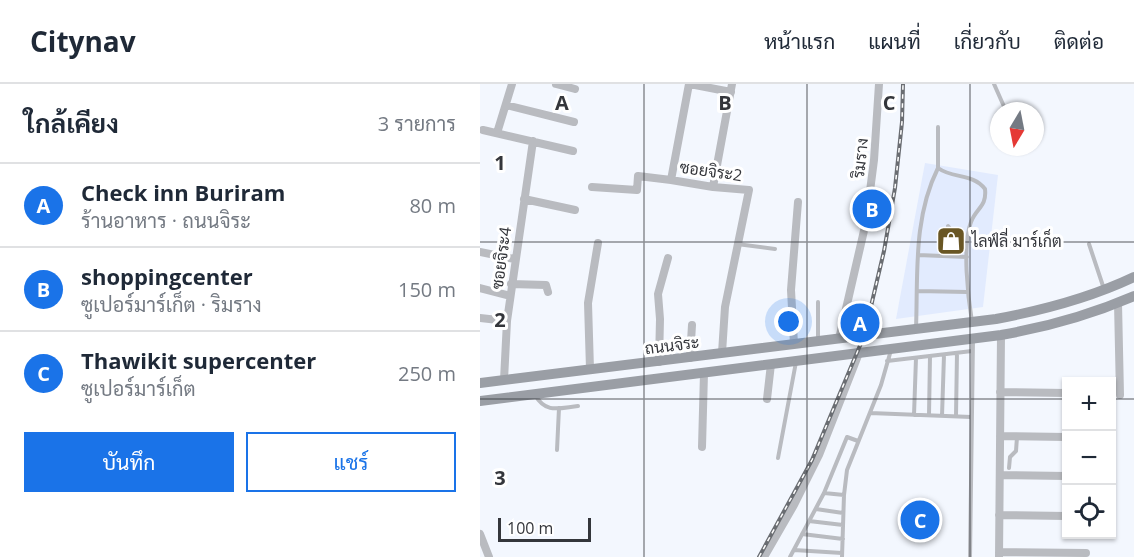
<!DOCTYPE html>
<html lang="th">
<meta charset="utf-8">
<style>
body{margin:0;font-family:"Open Sans",Sarabun,sans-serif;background:#f2f2f3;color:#1f2937}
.controls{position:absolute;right:18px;bottom:18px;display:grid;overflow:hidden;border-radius:0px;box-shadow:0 2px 4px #0004}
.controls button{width:54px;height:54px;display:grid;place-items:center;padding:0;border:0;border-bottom:2px solid #e0e1e3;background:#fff;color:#1f2937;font:30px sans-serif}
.compass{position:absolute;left:510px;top:18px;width:54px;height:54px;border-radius:50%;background:#fff;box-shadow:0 2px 4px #0004;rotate:190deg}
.scale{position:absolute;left:18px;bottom:15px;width:93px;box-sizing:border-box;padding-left:6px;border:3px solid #34363b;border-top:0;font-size:16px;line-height:21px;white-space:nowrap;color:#34363b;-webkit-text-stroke:4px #fff;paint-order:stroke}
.you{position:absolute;left:309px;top:238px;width:21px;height:21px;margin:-15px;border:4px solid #fff;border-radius:50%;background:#1a73e8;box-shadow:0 0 0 9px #1a73e833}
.badge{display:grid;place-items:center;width:39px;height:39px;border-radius:50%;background:#1a73e8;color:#fff;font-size:20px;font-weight:700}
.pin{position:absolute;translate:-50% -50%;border:3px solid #fff;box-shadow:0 2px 6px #0006}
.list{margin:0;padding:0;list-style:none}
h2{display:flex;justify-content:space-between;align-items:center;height:78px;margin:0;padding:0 24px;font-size:26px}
h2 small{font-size:20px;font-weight:400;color:#747a83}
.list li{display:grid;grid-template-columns:39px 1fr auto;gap:18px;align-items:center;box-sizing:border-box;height:84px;padding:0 24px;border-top:2px solid #e0e1e3}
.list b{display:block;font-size:22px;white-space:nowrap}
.list p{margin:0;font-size:20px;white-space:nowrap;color:#747a83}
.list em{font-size:20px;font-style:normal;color:#747a83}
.actions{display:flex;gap:12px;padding:18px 24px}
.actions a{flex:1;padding:14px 0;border:2px solid #1a73e8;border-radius:0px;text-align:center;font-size:21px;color:#1a73e8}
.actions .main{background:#1a73e8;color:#fff}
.icon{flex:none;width:33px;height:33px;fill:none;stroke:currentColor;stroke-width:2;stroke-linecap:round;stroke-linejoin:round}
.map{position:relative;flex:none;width:654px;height:473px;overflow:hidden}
header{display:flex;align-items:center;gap:36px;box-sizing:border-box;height:84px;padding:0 30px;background:#fff;border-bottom:2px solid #e0e1e3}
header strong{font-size:28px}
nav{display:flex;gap:33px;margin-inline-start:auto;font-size:21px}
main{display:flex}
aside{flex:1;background:#fff}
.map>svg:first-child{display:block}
.built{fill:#e2ebfe}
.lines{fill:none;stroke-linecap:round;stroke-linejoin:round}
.service{stroke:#b9bbc0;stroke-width:4}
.minor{stroke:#b9bbc0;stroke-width:8}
.secondary{stroke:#9a9ea5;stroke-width:10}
.rail-casing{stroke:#6a6d72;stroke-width:4}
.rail{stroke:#fff;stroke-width:1.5;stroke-dasharray:4.5;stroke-linecap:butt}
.grid{fill:none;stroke:#34363b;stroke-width:1.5;stroke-opacity:0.55}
.labels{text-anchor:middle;stroke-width:6;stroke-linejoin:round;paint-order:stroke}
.street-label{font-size:16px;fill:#34363b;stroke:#fff}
.poi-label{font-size:16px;fill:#34363b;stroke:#fff;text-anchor:start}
.grid-label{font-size:20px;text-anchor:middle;font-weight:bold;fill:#34363b;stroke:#fff;stroke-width:6;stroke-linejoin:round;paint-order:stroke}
</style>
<header>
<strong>Citynav</strong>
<nav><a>หน้าแรก</a><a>แผนที่</a><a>เกี่ยวกับ</a><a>ติดต่อ</a></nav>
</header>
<main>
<aside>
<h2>ใกล้เคียง<small>3 รายการ</small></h2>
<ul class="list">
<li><span class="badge">A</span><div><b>Check inn Buriram</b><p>ร้านอาหาร · ถนนจิระ</p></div><em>80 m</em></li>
<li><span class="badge">B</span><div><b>shoppingcenter</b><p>ซูเปอร์มาร์เก็ต · ริมราง</p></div><em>150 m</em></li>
<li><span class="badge">C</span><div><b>Thawikit supercenter</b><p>ซูเปอร์มาร์เก็ต</p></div><em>250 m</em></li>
</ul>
<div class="actions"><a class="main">บันทึก</a><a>แชร์</a></div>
</aside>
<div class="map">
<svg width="654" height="473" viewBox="0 0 654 473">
<rect width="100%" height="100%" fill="#f3f7fe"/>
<path class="built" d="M445 79 518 91 503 223 416 235Z"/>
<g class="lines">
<path class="service" d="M514 0 526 27
M458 43V84C473 95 493 89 505 105 507 123 496 124 491 138 482 161 488 214 492 238
M468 142 475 151 478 172
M257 160 295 165
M609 160 624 205
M438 171 487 173
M438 207 487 208
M338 218V257
M436 245C438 190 433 134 458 84
M407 277 492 267
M55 311C66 330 79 324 98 322
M390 329 491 333
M434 331 436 274
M449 331 450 272
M462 332 464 271
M476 332 477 269
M77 366 79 324
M298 374 316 278
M529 384 530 373 536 367 537 353
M344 409 364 411
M336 425 363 429
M329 437 363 441
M322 450 363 455
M314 466 362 469
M310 473 344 409 367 353 378 357
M362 473 364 411 367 386 401 301 411 266
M490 473 493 255"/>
<path class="minor" d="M76 0 95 5
M209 0 191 96 233 103 269 106 245 223 242 269
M210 0 251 8
M26 21 94 38
M3 46 93 67
M17 49 32 0
M112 103 157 106 158 92 191 96
M233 103 252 0
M44 115 95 126
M0 168 34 175
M31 200 66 201 68 208
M0 204 30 212
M638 219 640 311
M0 234 27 237
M359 255 386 138 394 76 399 0
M314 260 311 206 318 118
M210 274 212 241
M179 278 180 235 178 210 188 174
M110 285 108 219 118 159
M24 296 27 237 53 57
M520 308 586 309
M287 315 291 280
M520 352 586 353
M222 363 224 289
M520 391 586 392
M519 431 586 432
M0 450 9 473
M519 468 606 469
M284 473 314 421 339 371 379 269
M519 473 521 251"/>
<path class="secondary" d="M0 299 516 235C564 226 610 214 654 193
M0 317 521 251C567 243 610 231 654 212"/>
<g class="rail-casing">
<path id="rail" d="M279 473 332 376 384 252 404 167 415 104 422 38 423 0"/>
</g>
<use href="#rail" class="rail"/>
</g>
<path class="grid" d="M164 0V473M327 0V473M490 0V473M0 158H654M0 315H586M632 315H654"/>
<defs>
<g id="shop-square" transform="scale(1.5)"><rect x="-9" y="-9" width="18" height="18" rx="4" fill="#695624" stroke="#fff"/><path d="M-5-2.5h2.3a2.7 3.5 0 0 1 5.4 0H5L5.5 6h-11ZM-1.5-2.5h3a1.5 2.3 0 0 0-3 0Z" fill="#fff"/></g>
</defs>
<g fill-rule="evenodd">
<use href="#shop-square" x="471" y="157"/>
</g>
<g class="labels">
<g class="street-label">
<text transform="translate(380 74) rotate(-84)" y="6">ริมราง</text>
<text transform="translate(231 87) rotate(8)" y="6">ซอยจิระ2</text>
<text transform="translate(21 174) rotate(-82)" y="6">ซอยจิระ4</text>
<text transform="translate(192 261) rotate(-7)" y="6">ถนนจิระ</text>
</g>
<g class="poi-label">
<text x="492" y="163">ไลฟ์ลี่ มาร์เก็ต</text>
</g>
</g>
<g class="grid-label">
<text x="82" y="26">A</text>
<text x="245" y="26">B</text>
<text x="409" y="26">C</text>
<text x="20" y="86">1</text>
<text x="20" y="243">2</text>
<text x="20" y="401">3</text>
</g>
</svg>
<div class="controls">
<button>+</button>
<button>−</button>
<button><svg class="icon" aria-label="locate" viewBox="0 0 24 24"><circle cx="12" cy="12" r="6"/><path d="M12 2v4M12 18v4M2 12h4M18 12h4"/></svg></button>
</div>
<svg class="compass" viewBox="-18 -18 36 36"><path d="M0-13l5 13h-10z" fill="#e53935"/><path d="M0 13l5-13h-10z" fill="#747a83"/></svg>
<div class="scale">100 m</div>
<div class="you"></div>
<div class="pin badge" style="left:380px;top:239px">A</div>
<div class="pin badge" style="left:392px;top:125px">B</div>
<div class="pin badge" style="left:440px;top:436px">C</div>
</div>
</main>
